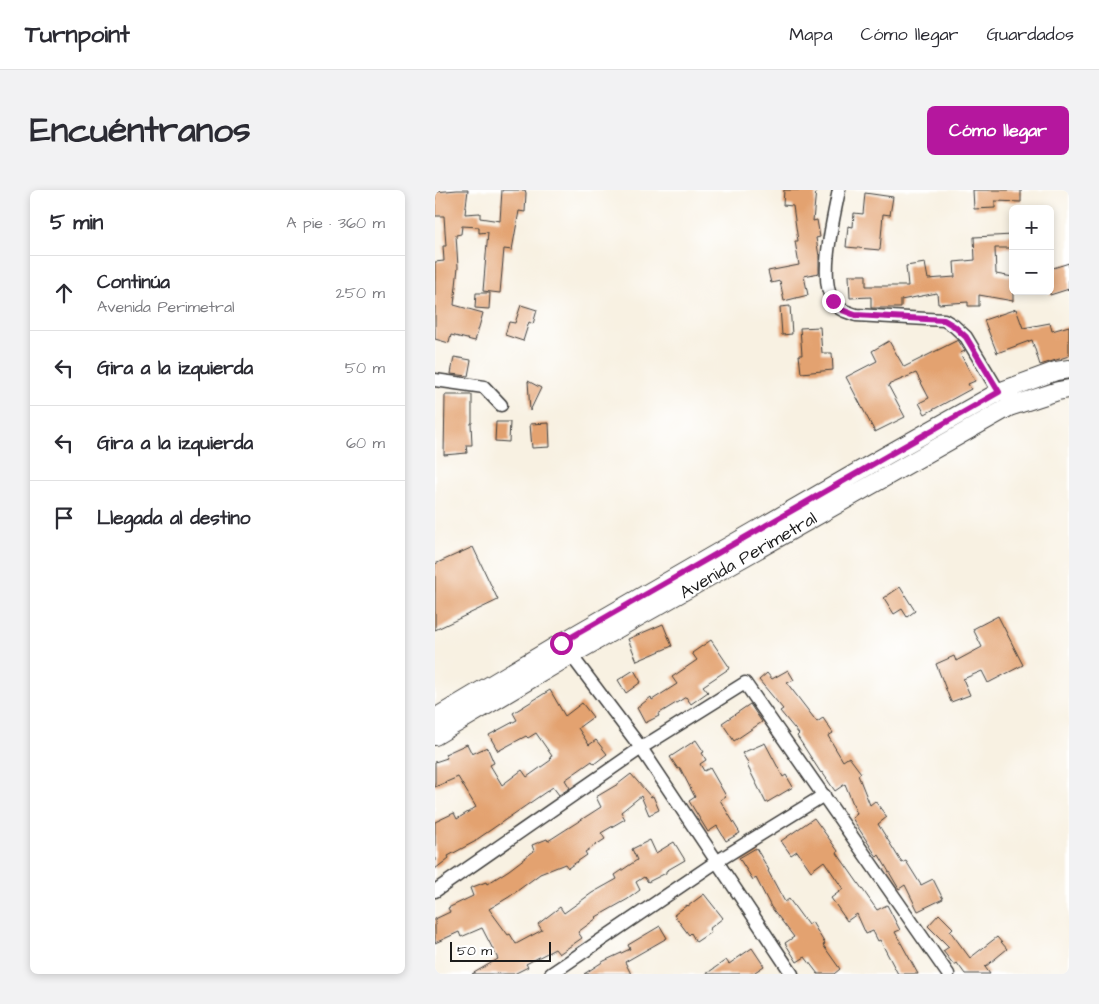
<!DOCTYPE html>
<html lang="es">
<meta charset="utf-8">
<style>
body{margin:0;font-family:"Architects Daughter",sans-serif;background:#f2f2f3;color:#2b2b33}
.controls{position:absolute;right:15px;top:15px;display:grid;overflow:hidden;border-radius:8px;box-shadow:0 2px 8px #0003}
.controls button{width:45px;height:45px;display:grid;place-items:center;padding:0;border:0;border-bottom:1px solid #e1e1e2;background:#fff;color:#2b2b33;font:25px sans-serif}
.scale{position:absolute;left:15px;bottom:12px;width:101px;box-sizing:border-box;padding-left:5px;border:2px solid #1c1c1c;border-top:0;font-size:14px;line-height:18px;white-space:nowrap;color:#1c1c1c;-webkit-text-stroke:4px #fff;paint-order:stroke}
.stop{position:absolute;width:15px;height:15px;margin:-11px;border:4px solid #b5179e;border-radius:50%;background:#fff}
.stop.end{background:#b5179e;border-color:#fff;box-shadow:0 1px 5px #0008}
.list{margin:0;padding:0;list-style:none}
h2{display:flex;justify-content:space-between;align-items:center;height:65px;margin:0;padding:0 20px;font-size:21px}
h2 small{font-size:16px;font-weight:400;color:#7c7c81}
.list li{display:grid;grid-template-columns:32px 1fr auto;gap:15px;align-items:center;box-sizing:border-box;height:75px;padding:0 20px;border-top:1px solid #e1e1e2}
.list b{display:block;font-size:19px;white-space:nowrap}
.list p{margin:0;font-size:16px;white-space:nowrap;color:#7c7c81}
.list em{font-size:16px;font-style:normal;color:#7c7c81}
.icon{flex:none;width:28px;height:28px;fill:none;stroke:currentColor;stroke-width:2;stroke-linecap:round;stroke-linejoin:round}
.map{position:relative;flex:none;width:634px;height:784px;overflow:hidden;border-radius:8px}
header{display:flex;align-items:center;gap:30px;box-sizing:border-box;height:70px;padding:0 25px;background:#fff;border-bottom:1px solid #e1e1e2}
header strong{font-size:24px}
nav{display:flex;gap:28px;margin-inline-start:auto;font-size:18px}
.intro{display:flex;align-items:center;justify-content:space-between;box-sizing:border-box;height:120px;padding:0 30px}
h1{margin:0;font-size:35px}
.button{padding:12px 22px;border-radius:8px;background:#b5179e;color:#fff;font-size:18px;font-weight:700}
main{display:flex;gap:30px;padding:0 30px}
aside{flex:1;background:#fff;border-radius:8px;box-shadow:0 2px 8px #0003}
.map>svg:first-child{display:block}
.building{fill:#e3a26f}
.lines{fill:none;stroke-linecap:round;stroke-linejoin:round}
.minor-casing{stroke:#3d3c3a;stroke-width:15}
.secondary-casing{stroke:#3d3c3a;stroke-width:20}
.minor{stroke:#fff;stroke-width:12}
.secondary{stroke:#fff;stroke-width:18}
.route{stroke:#b5179e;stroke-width:6}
.labels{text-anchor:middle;stroke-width:4;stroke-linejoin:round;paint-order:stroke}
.street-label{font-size:18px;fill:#1c1c1c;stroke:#fff}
</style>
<header>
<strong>Turnpoint</strong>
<nav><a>Mapa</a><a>Cómo llegar</a><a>Guardados</a></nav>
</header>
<div class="intro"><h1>Encuéntranos</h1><a class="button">Cómo llegar</a></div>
<main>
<aside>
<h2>5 min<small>A pie · 360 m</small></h2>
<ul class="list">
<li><svg class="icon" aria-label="ahead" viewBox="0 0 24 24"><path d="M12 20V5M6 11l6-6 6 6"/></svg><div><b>Continúa</b><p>Avenida Perimetral</p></div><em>250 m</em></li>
<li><svg class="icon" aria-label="left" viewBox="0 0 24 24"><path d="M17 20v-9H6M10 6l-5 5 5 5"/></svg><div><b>Gira a la izquierda</b></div><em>50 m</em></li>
<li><svg class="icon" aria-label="left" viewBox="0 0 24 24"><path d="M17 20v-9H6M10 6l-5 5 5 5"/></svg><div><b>Gira a la izquierda</b></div><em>60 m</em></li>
<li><svg class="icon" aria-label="arrive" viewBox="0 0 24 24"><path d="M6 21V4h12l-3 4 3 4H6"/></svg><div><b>Llegada al destino</b></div></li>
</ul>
</aside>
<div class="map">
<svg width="634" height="784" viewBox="0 0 634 784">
<rect width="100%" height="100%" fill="#fff"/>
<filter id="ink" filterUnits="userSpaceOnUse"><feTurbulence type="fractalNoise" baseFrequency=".02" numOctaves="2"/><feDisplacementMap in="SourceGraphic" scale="10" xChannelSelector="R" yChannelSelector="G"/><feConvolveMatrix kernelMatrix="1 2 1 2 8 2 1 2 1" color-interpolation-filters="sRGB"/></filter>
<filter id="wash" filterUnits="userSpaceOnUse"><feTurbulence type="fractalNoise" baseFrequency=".0096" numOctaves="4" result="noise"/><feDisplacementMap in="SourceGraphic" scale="20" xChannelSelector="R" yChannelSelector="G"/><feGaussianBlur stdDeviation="1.12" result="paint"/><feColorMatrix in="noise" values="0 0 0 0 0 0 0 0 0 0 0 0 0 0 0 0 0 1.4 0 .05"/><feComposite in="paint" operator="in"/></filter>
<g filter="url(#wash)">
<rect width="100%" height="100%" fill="#f8f1e2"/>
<g id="blocks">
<path class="building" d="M22 0H33L30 24 45 23V28L65 31 67 0H90L91 3 90 22 84 21 77 60 69 59 65 103 48 101 53 42 44 43V37L27 36 26 44 21 45 23 77 19 115 48 123 40 151 16 145 14 153 0 149V72L9 71 8 56H11L9 26H0V2Z
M349 0H381L378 31 382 30 385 47 381 48 384 66V83L369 86 373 105 349 111 345 91 336 93 333 81 364 75 360 51H363L358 16 348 15Z
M538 0H586V12L560 11V18L539 19Z
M430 3 458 7 455 25 448 24 445 60 411 57 413 36 418 37 419 23 428 24Z
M578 45V58H560L561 84 578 87V111L544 105V116H533V112L503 114 502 103 466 110V118H436V107L415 108 414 85H431V96H473L471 76 490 73 493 89 520 87 519 72 540 70 539 47Z
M634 73V99L615 105V79Z
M41 103H55L54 119 40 118Z
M86 115 102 120 98 134 94 132 88 151 70 145 74 132 80 133Z
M355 116 357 144 347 145 345 117Z
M581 119 588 138 615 133 617 141 634 136V166L605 175 597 150 562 163 549 130Z
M385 137 387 163H397L398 180 366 183 364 165H367L365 138Z
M523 150 530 161 525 163 540 191 533 194 536 199 490 224 484 213 494 208 481 183 453 195 470 227 440 242 411 187 442 171 437 161 454 151 469 177Z
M19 167 36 170 33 186 16 184Z
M93 191 106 198 95 221Z
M10 205H37V233H36L37 255H31L32 263 9 265Z
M61 232H75L74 252 60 251Z
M114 233 115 257 97 258 95 234Z
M38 357 63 410 0 440V374Z
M465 397 480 421 472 427 467 419 459 424 449 408Z
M563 426 588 475 553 493 547 481 528 489 535 505 516 512 501 474 519 466 521 471 547 457 538 439Z
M228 434 237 456 202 471 193 449Z
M276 450 295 478 268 496 273 502 256 514 251 507 223 524 224 526 210 533 202 518 216 507 217 510 242 494 237 487 262 470 257 463Z
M199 480 206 492 191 503 183 490Z
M353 480 359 490 352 493 382 532 388 528 398 543 393 546 408 571 414 567 426 583 423 585 435 615 440 611 452 627 443 634 467 673 471 671 486 695 498 689 508 709 483 721 470 695 464 699 444 665 442 667 417 628 422 624 410 594 400 601 387 582 386 583 362 546 364 544 345 521 348 519 324 490 332 483 337 489Z
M115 500 130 526 147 513 158 527 143 538 154 555 161 550 172 564 159 574 157 571 130 590 135 598 124 605 118 597 41 650V651L13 666 14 668 0 679V632L19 623 22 629 41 617 23 587 0 597V572L12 568 10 564 32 554 37 564 52 557 59 573 55 575 67 595 87 580 92 587 116 570 115 567 117 566 101 543 93 548 91 546 63 561 54 545 82 530 78 523Z
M315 514 327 532 299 551 287 533Z
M261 550 269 562 267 563 271 570 265 574 269 581 275 578 291 606 285 610 305 643 291 651 282 636 273 642 254 611 260 607 245 578 243 579 235 567Z
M330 553 348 587 351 585 358 597 331 613 312 575 314 574 307 563Z
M196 584 216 607 218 606 224 620 214 625 206 606 186 622 190 629 166 643 170 649 150 662 152 665 133 678 130 674 105 684 74 707 54 719 73 745 75 744 81 754 107 740 103 734 125 717 129 723 157 703 182 689 180 685 202 670 197 659 215 650 221 663 239 652 250 670 231 681V683L213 692 209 687 201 692 205 700 193 709 161 727 162 728 143 742 147 748 124 764 120 759 91 774 93 777 79 784H37L63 769 47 738 26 747 24 742 0 753V729L15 722 13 718 38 706 35 698 51 692 52 694 74 680 99 661 97 655 112 649 113 651 166 617 161 607 183 594Z
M379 628 403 661 402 663 442 720 452 715 465 740 460 742 483 784H463L445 750 443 751 438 741 431 744 422 724 412 731 396 708 408 699 389 671 376 681 362 661 356 665 346 651Z
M321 658 334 680 333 681 350 712 354 709 373 735 377 732 390 754 388 755 405 779 399 784H383L370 767 362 772 350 753 359 747 336 717 321 688 318 690 304 668Z
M269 704 288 728 274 739 276 742 261 752 256 743 254 745 239 725 252 715 253 716Z
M504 724 518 738 515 741 535 768 562 747 572 759 550 777 555 784H530L522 773 519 775 508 761 514 757 493 736Z
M225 736 232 748 190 772 196 784H149L169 771 195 759 193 755Z
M317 758 329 776 317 784H271L291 770 294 774Z"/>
</g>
</g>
<g filter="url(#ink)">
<use href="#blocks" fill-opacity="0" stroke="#3d3c3a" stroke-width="1"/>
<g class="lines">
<g class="minor-casing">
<path id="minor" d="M404 0C399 26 383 89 398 111 403 120 412 122 421 125L509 130 519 136 531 147 564 202
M0 190 49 197 66 215
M136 465 206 558 357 784
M0 701 206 558 310 493 513 784
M116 784 281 672 389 605"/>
</g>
<g class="secondary-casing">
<path id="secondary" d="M0 528 126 453 452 265 564 202 621 181 634 179
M0 546 136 465 574 217 623 201 634 199"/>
</g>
<use href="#minor" class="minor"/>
<use href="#secondary" class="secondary"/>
</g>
</g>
<g class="lines" filter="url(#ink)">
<path class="route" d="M126 453 452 266 564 202 531 147 519 136 509 130 420 125 407 120 398 111"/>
</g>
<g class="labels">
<g class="street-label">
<text transform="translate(313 365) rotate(-30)" y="6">Avenida Perimetral</text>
</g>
</g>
</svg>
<div class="controls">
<button>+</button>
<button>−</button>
</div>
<div class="scale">50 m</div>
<div class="stop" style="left:126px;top:453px"></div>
<div class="stop end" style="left:398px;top:111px"></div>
</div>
</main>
